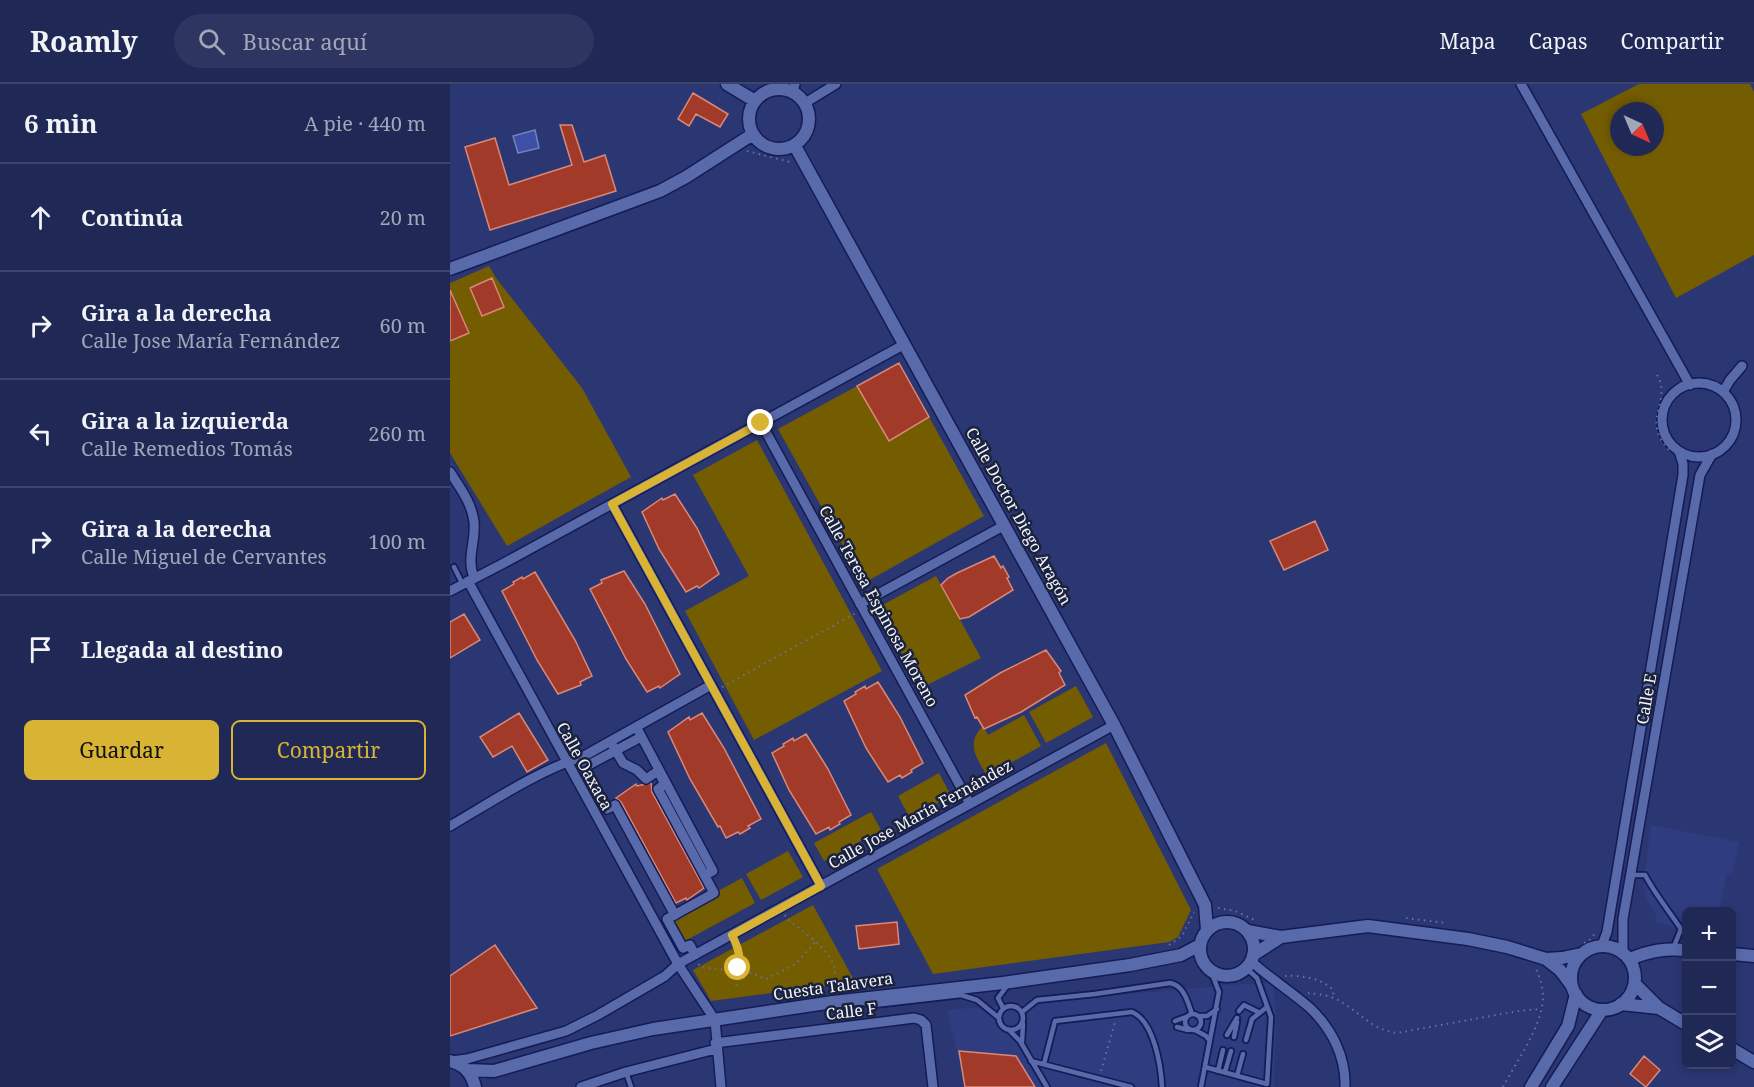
<!DOCTYPE html>
<html lang="es">
<meta charset="utf-8">
<style>
body{margin:0;font-family:"Noto Serif",serif;background:#2d3560;color:#f1f3f6}
.controls{position:absolute;right:18px;bottom:18px;display:grid;overflow:hidden;border-radius:9px;box-shadow:0 3px 9px #0003}
.controls button{width:54px;height:54px;display:grid;place-items:center;padding:0;border:0;border-bottom:2px solid #3d456c;background:#202956;color:#f1f3f6;font:30px sans-serif}
.compass{position:absolute;left:1160px;top:18px;width:54px;height:54px;border-radius:50%;background:#202956;box-shadow:0 3px 9px #0003;rotate:136deg}
.stop{position:absolute;width:18px;height:18px;margin:-14px;border:4px solid #d9b334;border-radius:50%;background:#fff}
.stop.end{background:#d9b334;border-color:#fff;box-shadow:0 2px 6px #0008}
.list{margin:0;padding:0;list-style:none}
h2{display:flex;justify-content:space-between;align-items:center;height:78px;margin:0;padding:0 24px;font-size:26px}
h2 small{font-size:20px;font-weight:400;color:#a2a6b9}
.list li{display:grid;grid-template-columns:39px 1fr auto;gap:18px;align-items:center;box-sizing:border-box;height:108px;padding:0 24px;border-top:2px solid #3d456c}
.list b{display:block;font-size:22px;white-space:nowrap}
.list p{margin:0;font-size:20px;white-space:nowrap;color:#a2a6b9}
.list em{font-size:20px;font-style:normal;color:#a2a6b9}
.actions{display:flex;gap:12px;padding:18px 24px}
.actions a{flex:1;padding:14px 0;border:2px solid #d9b334;border-radius:9px;text-align:center;font-size:21px;color:#d9b334}
.actions .main{background:#d9b334;color:#111}
.icon{flex:none;width:33px;height:33px;fill:none;stroke:currentColor;stroke-width:2;stroke-linecap:round;stroke-linejoin:round}
.map{position:relative;flex:none;width:1304px;height:1003px;overflow:hidden}
header{display:flex;align-items:center;gap:36px;box-sizing:border-box;height:84px;padding:0 30px;background:#202956;border-bottom:2px solid #3d456c}
header strong{font-size:28px}
nav{display:flex;gap:33px;margin-inline-start:auto;font-size:21px}
.search{width:420px;height:54px;background:#2d3560;display:flex;align-items:center;gap:15px;box-sizing:border-box;padding:0 21px;border-radius:33px;color:#a2a6b9;font-size:22px}
main{display:flex}
aside{flex:1;background:#202956}
.map>svg:first-child{display:block}
.built{fill:#2f3c80}
.green{fill:#745d00;fill-rule:evenodd}
.water{fill:#3e4fa6;stroke:#7480c0;stroke-width:1.5}
.building{fill:#a13a29;stroke:#da8878;stroke-width:1.5}
.lines{fill:none;stroke-linecap:round;stroke-linejoin:round}
.lane-casing{stroke:#141b55;stroke-width:8}
.street-casing{stroke:#141b55;stroke-width:12}
.secondary-casing{stroke:#141b55;stroke-width:15}
.path{stroke:#69719d;stroke-width:2;stroke-dasharray:1.5 4.5;stroke-linecap:butt}
.lane{stroke:#596aab;stroke-width:4.5}
.street{stroke:#596aab;stroke-width:9}
.secondary{stroke:#596aab;stroke-width:12}
.route{stroke:#d9b334;stroke-width:8}
.labels{text-anchor:middle;stroke-width:5;stroke-linejoin:round;paint-order:stroke}
.street-label{font-size:16px;fill:#f2f4fc;stroke:#1b223d}
</style>
<header>
<strong>Roamly</strong>
<div class="search"><svg class="icon" aria-label="search" viewBox="0 0 24 24"><circle cx="10" cy="10" r="6"/><path d="M15 15l6 6"/></svg>Buscar aquí</div>
<nav><a>Mapa</a><a>Capas</a><a>Compartir</a></nav>
</header>
<main>
<aside>
<h2>6 min<small>A pie · 440 m</small></h2>
<ul class="list">
<li><svg class="icon" aria-label="ahead" viewBox="0 0 24 24"><path d="M12 20V5M6 11l6-6 6 6"/></svg><div><b>Continúa</b></div><em>20 m</em></li>
<li><svg class="icon" aria-label="right" viewBox="0 0 24 24"><path d="M7 20v-9h11M14 6l5 5-5 5"/></svg><div><b>Gira a la derecha</b><p>Calle Jose María Fernández</p></div><em>60 m</em></li>
<li><svg class="icon" aria-label="left" viewBox="0 0 24 24"><path d="M17 20v-9H6M10 6l-5 5 5 5"/></svg><div><b>Gira a la izquierda</b><p>Calle Remedios Tomás</p></div><em>260 m</em></li>
<li><svg class="icon" aria-label="right" viewBox="0 0 24 24"><path d="M7 20v-9h11M14 6l5 5-5 5"/></svg><div><b>Gira a la derecha</b><p>Calle Miguel de Cervantes</p></div><em>100 m</em></li>
<li><svg class="icon" aria-label="arrive" viewBox="0 0 24 24"><path d="M6 21V4h12l-3 4 3 4H6"/></svg><div><b>Llegada al destino</b></div></li>
</ul>
<div class="actions"><a class="main">Guardar</a><a>Compartir</a></div>
</aside>
<div class="map">
<svg width="1304" height="1003" viewBox="0 0 1304 1003">
<rect width="100%" height="100%" fill="#2b3773"/>
<path class="built" d="M1201 741 1289 758 1282 790 1277 789 1269 827 1236 828V846L1205 838 1206 829 1198 818 1193 802Z
M823 899 826 932 824 1003H516L497 926 792 900Z"/>
<path class="green" d="M1189 0H1300L1304 8V171L1226 214 1131 30ZM1169 27H1205V63H1169Z
M39 182 46 194 132 304 181 393 57 462 0 369V199Z
M407 302 439 357 479 333 534 432 414 499 328 345Z
M307 356 432 587 304 656 235 527 299 492 243 391Z
M486 492 531 574 471 604 427 524Z
M626 602 643 633 596 659 579 628Z
M574 631 591 662 537 692C527 674 515 660 533 642L538 651Z
M656 659 741 826 728 853 719 858 483 890 427 785Z
M489 689 501 712 460 734 448 712Z
M421 728 431 746 374 777 364 759Z
M338 767 353 793 311 816 296 790Z
M292 794 305 819 233 858 220 833Z
M363 821 405 898 261 917 243 886Z"/>
<path class="water" d="M85 46 89 64 68 69 63 52Z"/>
<path class="building" d="M243 9 278 30 270 43 246 30 239 42 228 35Z
M110 41H122L134 78 155 71 166 107 40 146 15 63 45 54 59 101 122 81Z
M42 194 54 223 32 232 20 204Z
M0 206 19 249 0 257Z
M449 279 479 333 439 357 407 302Z
M225 410 247 444 269 490 249 504 247 502 236 508 209 465 192 428 212 414 213 416Z
M865 437 878 466 834 486 820 457Z
M544 472 551 484 553 482 559 493 557 494 563 506 519 533 510 535 491 501 498 494 507 489Z
M174 487 195 520 230 590 210 604 209 602 197 608 176 575 140 505 152 499 151 496Z
M85 488 125 556 142 592 130 598 131 601 108 610 87 576 52 507 64 500 63 498 72 493 73 495Z
M14 530 30 556 0 574V538Z
M596 566 611 587 609 589 615 601 571 628 534 645 527 633 525 634 515 611 550 589Z
M428 598 450 633 473 679 461 686 462 688 452 694 450 691 438 698 416 664 394 617 406 610 405 608 415 602 416 605Z
M69 629 98 676 77 688 62 662 43 673 30 653Z
M252 629 274 664 311 735 298 742 300 744 290 750 288 748 276 754 270 742 268 743 240 695 218 648 239 633 240 636Z
M356 650 378 685 401 731 389 738 390 740 380 746 379 743 366 750 339 706 322 669 334 662 333 660 343 654 344 657Z
M201 699 202 708 254 804 237 816 236 814 226 819 171 718 166 714 186 700 187 702Z
M447 838 449 860 409 865 406 842Z
M45 861 87 924 0 952V892Z
M509 967 566 972 585 1003H515Z
M1194 972 1210 986 1196 1003 1180 990Z"/>
<g class="lines">
<g class="lane-casing">
<path id="lane" d="M4 483 12 499
M1181 791H1195C1205 810 1219 827 1231 845L1223 865
M413 919 424 921 511 911 527 916 549 934
M549 934a12 12 0 1 1 24 0a12 12 0 1 1-24 0Z
M553 924 548 914 557 902
M789 927 794 921 808 928
M572 928 587 916 645 910 720 899C734 901 738 919 742 930
M735 938a8 8 0 1 1 16 0a8 8 0 1 1-16 0Z
M748 932H757L767 925
M725 937 736 933
M727 943 738 946
M559 946 570 957 597 1003
M745 946 756 952 759 956
M777 951 787 934
M784 953 787 938
M796 956 802 935 817 923
M572 958 573 940
M581 977 681 1003
M594 980 605 937 682 928C704 937 711 982 712 1003
M755 983 817 1000 821 933 807 894 796 884
M768 987 773 966
M176 988 181 1003
M775 988 781 967
M787 992 793 970
M751 1003 769 908 761 887"/>
</g>
<g class="street-casing">
<path id="street" d="M1071 0 1240 301
M343 8 345 0
M355 19 386 0
M1212 336a37 37 0 1 1 74 0a37 37 0 1 1-74 0Z
M1273 308 1280 296 1292 282
M311 339 520 720
M0 388C10 404 22 419 24 438 26 458 16 475 24 493
M162 420 371 802
M18 497 228 880 265 936 271 1003
M0 507 54 479 455 260
M410 520 555 441
M189 648 263 787 255 791
M191 653 133 684 157 725 165 721 225 831
M163 662 173 679 187 686 196 695 208 687 215 700 208 705 264 809 217 835 233 864 240 861 245 871
M0 742C43 717 87 687 134 672L261 601
M1152 861 1157 848 1233 391V380L1229 367
M1173 868V835L1250 391 1262 370
M801 877C819 894 841 907 860 924 882 945 896 973 895 1003
M265 959 464 934 471 936 476 941 483 1003
M1 977 17 975 116 947 148 931 215 892 228 880 664 641
M131 1003 176 988 266 965"/>
</g>
<g class="secondary-casing">
<path id="secondary" d="M277 0 305 17
M299 35a30 30 0 1 1 60 0a30 30 0 1 1-60 0Z
M345 62 664 641 755 821 757 846
M0 185 210 107 236 93 303 50
M750 865a27 27 0 1 1 54 0a27 27 0 1 1-54 0Z
M798 847 831 853 918 842 1018 855 1057 863 1096 875 1110 886 1122 902
M1121 894a32 32 0 1 1 64 0a32 32 0 1 1-64 0Z
M1282 870 1304 872
M803 871 831 853
M1096 875 1112 874 1131 870
M1180 875C1199 867 1215 864 1236 866
M1185 900 1209 924 1236 940
M1171 920 1209 924
M1282 965 1304 978
M0 977C14 980 22 989 25 1003
M18 986 44 987 141 959 203 945 383 918 553 899 680 881 731 871 750 861
M1081 1003 1118 942 1126 910
M1102 1003 1152 926"/>
</g>
<path class="path" d="M297 67 340 78
M1207 291C1223 319 1189 335 1220 367
M272 603 406 529
M768 824 785 827 805 836
M335 831 337 835C352 847 382 866 385 886 385 890 384 896 383 900
M956 834 995 839
M286 859 290 877 286 904
M1134 859 1141 855 1145 849
M719 861 732 852 744 828
M249 880 250 883 276 886 288 884 316 895 346 880 366 857
M835 892C850 891 872 894 883 906L884 914
M858 909C867 910 878 911 886 915 908 926 921 946 947 949L1068 927 1091 925
M651 987 665 938
M1053 1003C1066 978 1093 941 1093 913 1093 903 1090 894 1086 885"/>
<use href="#lane" class="lane"/>
<use href="#street" class="street"/>
<use href="#secondary" class="secondary"/>
</g>
<g class="lines">
<path class="route" d="M288 884C292 873 287 861 282 851L371 802 162 420 311 339"/>
</g>
<g class="labels">
<g class="street-label">
<text transform="translate(569 432) rotate(61)" y="6">Calle Doctor Diego Aragón</text>
<text transform="translate(429 522) rotate(61)" y="6">Calle Teresa Espinosa Moreno</text>
<text transform="translate(1196 615) rotate(-80)" y="6">Calle E</text>
<text transform="translate(135 682) rotate(61)" y="6">Calle Oaxaca</text>
<text transform="translate(470 730) rotate(-29)" y="6">Calle Jose María Fernández</text>
<text transform="translate(383 902) rotate(-8)" y="6">Cuesta Talavera</text>
<text transform="translate(401 927) rotate(-7)" y="6">Calle F</text>
</g>
</g>
</svg>
<div class="controls">
<button>+</button>
<button>−</button>
<button><svg class="icon" aria-label="layers" viewBox="0 0 24 24"><path d="M12 4l9 5-9 5-9-5zM3 14l9 5 9-5"/></svg></button>
</div>
<svg class="compass" viewBox="-18 -18 36 36"><path d="M0-13l5 13h-10z" fill="#e53935"/><path d="M0 13l5-13h-10z" fill="#a2a6b9"/></svg>
<div class="stop" style="left:288px;top:884px"></div>
<div class="stop end" style="left:311px;top:339px"></div>
</div>
</main>
